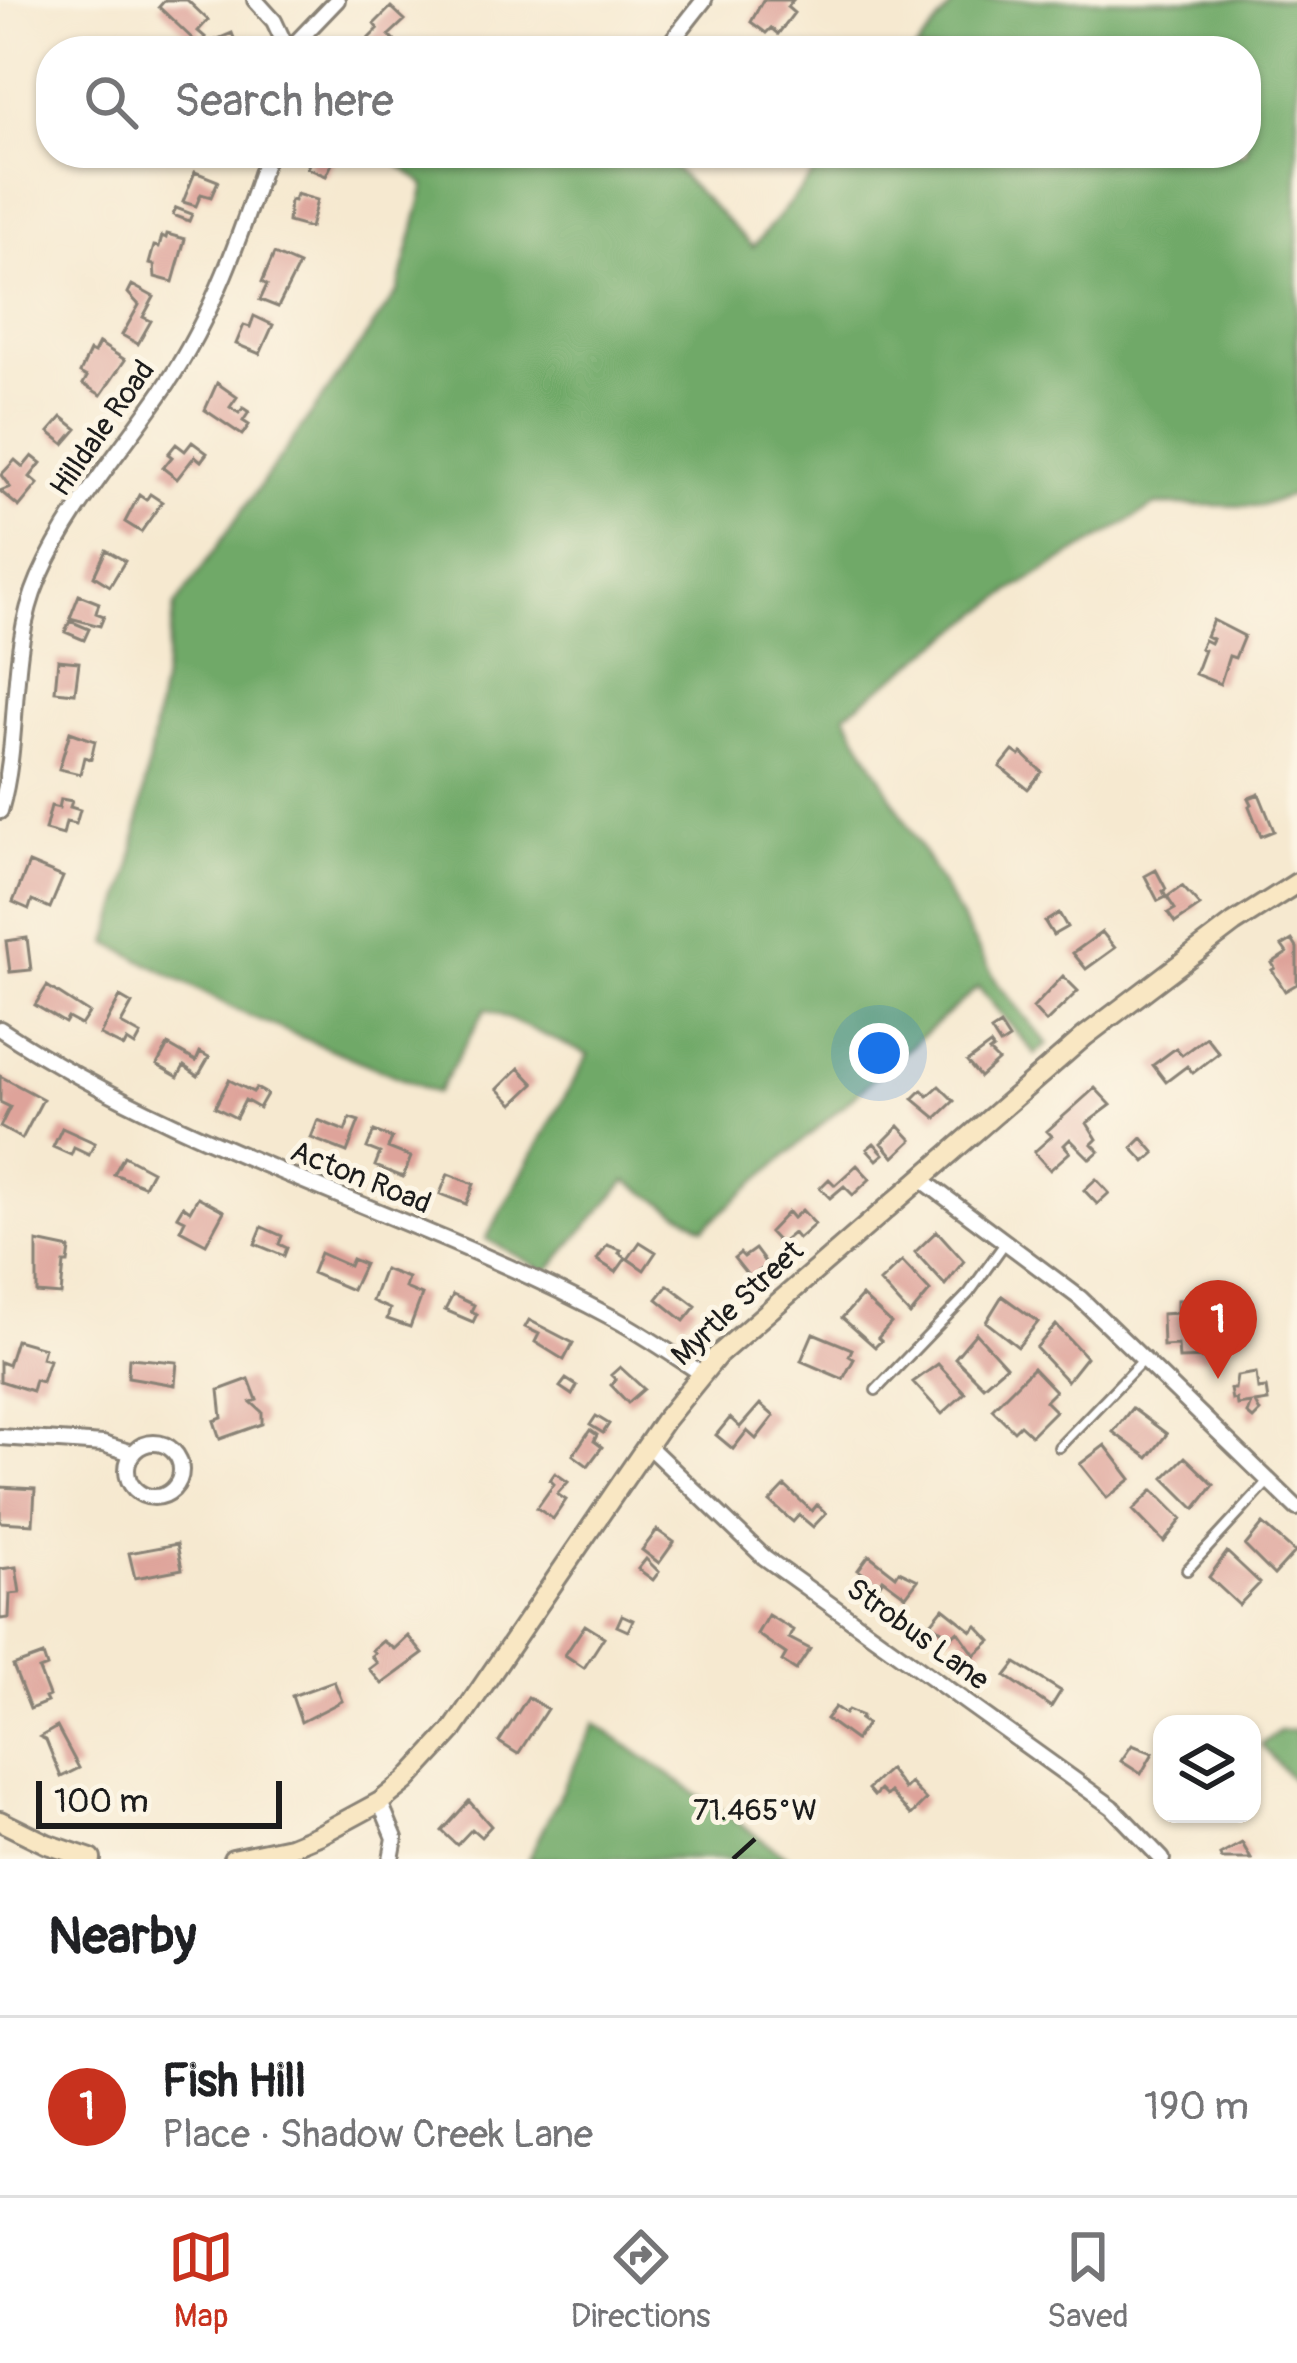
<!DOCTYPE html>
<meta charset="utf-8">
<style>
body{margin:0;font-family:Pangolin,sans-serif;background:#f2f2f2;color:#202124}
.controls{position:absolute;right:36px;bottom:36px;display:grid;overflow:hidden;border-radius:24px;box-shadow:0 3px 9px #0004}
.controls button{width:108px;height:108px;display:grid;place-items:center;padding:0;border:0;border-bottom:3px solid #e0e0e0;background:#fff;color:#202124;font:60px sans-serif}
.scale{position:absolute;left:36px;bottom:30px;width:246px;box-sizing:border-box;padding-left:12px;border:6px solid #1c1c1c;border-top:0;font-size:33px;line-height:42px;white-space:nowrap;color:#1c1c1c;-webkit-text-stroke:9px #fcf5e5;paint-order:stroke}
.you{position:absolute;left:879px;top:1053px;width:42px;height:42px;margin:-30px;border:9px solid #fff;border-radius:50%;background:#1a73e8;box-shadow:0 0 0 18px #1a73e833}
.badge{display:grid;place-items:center;width:78px;height:78px;border-radius:50%;background:#c8321e;color:#fff;font-size:39px;font-weight:700}
.pin{position:absolute;translate:-50% -99px;filter:drop-shadow(0 3px 6px #0008)}
.pin::after{content:'';position:absolute;top:63px;width:42px;height:36px;background:inherit;clip-path:polygon(0 0,100% 0,50% 100%)}
.list{margin:0;padding:0;list-style:none}
h2{display:flex;justify-content:space-between;align-items:center;height:156px;margin:0;padding:0 48px;font-size:51px}
h2 small{font-size:39px;font-weight:400;color:#757577}
.list li{display:grid;grid-template-columns:78px 1fr auto;gap:36px;align-items:center;box-sizing:border-box;height:180px;padding:0 48px;border-top:3px solid #e0e0e0}
.list b{display:block;font-size:45px;white-space:nowrap}
.list p{margin:0;font-size:39px;white-space:nowrap;color:#757577}
.list em{font-size:39px;font-style:normal;color:#757577}
.icon{flex:none;width:66px;height:66px;fill:none;stroke:currentColor;stroke-width:2;stroke-linecap:round;stroke-linejoin:round}
.map{position:relative;flex:none;width:1297px;height:1859px;overflow:hidden}
.search{position:absolute;background:#fff;box-shadow:0 3px 9px #0004;left:36px;right:36px;top:36px;height:132px;display:flex;align-items:center;gap:30px;box-sizing:border-box;padding:0 42px;border-radius:48px;color:#757577;font-size:45px}
.sheet{height:336px;background:#fff}
nav{display:flex;justify-content:space-around;align-items:center;box-sizing:border-box;height:168px;border-top:3px solid #e0e0e0;background:#fff;font-size:33px;color:#757577}
nav a{display:grid;justify-items:center;gap:6px}
nav .on{color:#c8321e}
.map>svg:first-child{display:block}
.forest{fill:#70a968;stroke:#466242;stroke-width:3}
.building{fill:#dea39a}
.lines{fill:none;stroke-linecap:round;stroke-linejoin:round}
.lane-casing{stroke:#898276;stroke-width:14}
.street-casing{stroke:#898276;stroke-width:20}
.secondary-casing{stroke:#898276;stroke-width:24}
.lane{stroke:#fff;stroke-width:8}
.street{stroke:#fff;stroke-width:14}
.secondary{stroke:#f9e7c3;stroke-width:18}
.ticks{fill:none;stroke:#1c1c1c;stroke-width:4.5}
.labels{text-anchor:middle;stroke-width:10;stroke-linejoin:round;paint-order:stroke}
.street-label{font-size:30px;fill:#1c1c1c;stroke:#fcf5e5}
.ticks-label{font-size:30px;text-anchor:middle;fill:#1c1c1c;stroke:#fcf5e5;stroke-width:10;stroke-linejoin:round;paint-order:stroke}
</style>
<div class="map">
<svg width="1297" height="1859" viewBox="0 0 1297 1859">
<rect width="100%" height="100%" fill="#fcf5e5"/>
<filter id="ink" filterUnits="userSpaceOnUse"><feTurbulence type="fractalNoise" baseFrequency=".00833" numOctaves="2"/><feDisplacementMap in="SourceGraphic" scale="24" xChannelSelector="R" yChannelSelector="G"/><feConvolveMatrix kernelMatrix="1 2 1 2 8 2 1 2 1" color-interpolation-filters="sRGB"/></filter>
<filter id="wash" filterUnits="userSpaceOnUse"><feTurbulence type="fractalNoise" baseFrequency=".004" numOctaves="4" result="noise"/><feDisplacementMap in="SourceGraphic" scale="48" xChannelSelector="R" yChannelSelector="G"/><feGaussianBlur stdDeviation="2.7" result="paint"/><feColorMatrix in="noise" values="0 0 0 0 0 0 0 0 0 0 0 0 0 0 0 0 0 1.4 0 .05"/><feComposite in="paint" operator="in"/></filter>
<g filter="url(#wash)">
<rect width="100%" height="100%" fill="#f6e9d0"/>
<path class="forest" d="M957 0H1297V493L1261 506 1156 505 1011 591 845 714 998 984 1048 1044 1035 1054 978 987 704 1228 626 1181 547 1272 486 1239 588 1055 486 1009 437 1093 247 1015 108 943 130 872 175 606 398 291 425 185 384 153H412L427 162 432 153H659L753 247 831 153H1246V51H915Z
M595 1723 596 1724 790 1859H528Z
M1297 1730V1785L1261 1745 1279 1731Z"/>
<g id="blocks">
<path class="building" d="M165 0H187L208 20 198 31 205 37 198 44 159 7Z
M763 0H793L787 7 794 13 778 34 771 28 766 33 751 22Z
M391 7 405 20 389 35 394 40 380 51 368 39 378 29 374 24Z
M232 33 239 51H217L213 41Z
M314 153H337L326 176 307 168Z
M195 172 218 181 211 197 201 194 196 206 183 202Z
M296 194 317 200 310 228 288 222 290 200 294 201Z
M176 208 192 214 189 221 173 215Z
M167 234 185 239 173 282 155 277 154 265 149 264 154 246 159 247 162 236 166 238Z
M274 254 299 265 278 307 260 300 267 285 262 282Z
M132 285 154 297 143 317 151 321 138 344 122 335 139 305 128 293Z
M254 316 273 325 260 354 236 344 244 325 250 327Z
M99 343 125 360 101 395 83 384 87 377 80 373 90 351 94 353Z
M217 383 237 397 230 407 239 413 243 408 249 412 243 421 249 425 242 435 205 410Z
M62 417 77 429 64 444 49 432Z
M192 442 207 453 201 461 195 456 177 479 163 468 172 457 168 454 176 444 185 451Z
M32 456 41 463 30 477 38 484 19 507 0 491 10 487 1 475 15 460 23 467Z
M150 494 162 502 141 532 125 522 139 495 146 500Z
M106 550 125 561 110 586 94 576Z
M79 595 99 603 96 613 104 616 100 626 70 618Z
M1213 620 1244 636 1235 658 1229 656 1220 684 1195 674 1204 650 1200 648 1204 640 1210 643 1212 639 1206 636Z
M70 621 89 629 84 640 65 632Z
M58 660 79 662 75 693 55 691Z
M70 732 95 741 91 759 84 757 80 774 59 769Z
M1013 751 1020 756 1022 753 1042 772 1028 789 1000 767Z
M1259 794 1274 831 1261 836 1249 806 1252 804 1249 798Z
M61 799 72 801 70 807 80 810 76 824 66 822 63 835 45 830 51 806 59 808Z
M29 863 63 877 50 908 32 900 29 909 13 902Z
M1156 870 1166 889 1163 891 1166 897 1158 901 1145 876Z
M1182 886 1200 906 1175 923 1168 913 1175 909 1167 897Z
M1059 913 1067 927 1053 935 1045 922Z
M1102 932 1115 948 1086 969 1073 953Z
M27 938 31 970 10 972 6 941Z
M1292 940 1297 948V984L1285 991 1272 970 1275 968 1272 963 1287 953 1282 946Z
M1063 976 1078 991 1046 1022 1033 1008Z
M47 986 89 1013 81 1025 68 1018 65 1023 35 1005Z
M120 997 132 1004 121 1024 141 1035 135 1046 127 1041 124 1047 100 1035Z
M1000 1025 1009 1039 1000 1045 991 1031Z
M1206 1037 1219 1053 1193 1073 1187 1066 1166 1082 1153 1065 1176 1048 1182 1055Z
M168 1045 196 1061 200 1052 209 1057 198 1076 184 1066 178 1077 157 1065Z
M990 1045 993 1049 989 1052 998 1061 980 1077 967 1062Z
M519 1068 534 1084 513 1104 498 1089Z
M0 1076 43 1099 22 1139 0 1127 10 1107 0 1102Z
M229 1080 253 1092 256 1088 267 1094 259 1108 245 1100 236 1118 215 1107Z
M939 1086 954 1101 936 1118 913 1099 922 1090 928 1096Z
M1095 1088 1111 1105 1087 1123 1097 1139 1092 1144 1099 1151 1090 1159 1070 1139 1064 1145 1070 1152 1050 1170 1034 1152 1052 1136 1047 1131Z
M350 1118 359 1121 347 1152 311 1138 318 1120 345 1131Z
M899 1126 912 1140 894 1157 882 1143Z
M62 1128 95 1143 89 1155 74 1148 71 1155 53 1147Z
M374 1131 392 1138 388 1148 411 1157 403 1177 375 1166 380 1153 367 1148Z
M1142 1138 1155 1153 1145 1162 1132 1148Z
M874 1143 884 1154 877 1160 867 1149Z
M124 1156 152 1171 144 1186 114 1174Z
M857 1165 870 1179 853 1195 844 1186 830 1198 820 1188 829 1179 835 1185Z
M448 1174 474 1184 466 1204 440 1194Z
M1096 1179 1109 1193 1097 1204 1084 1190Z
M198 1197 224 1211 206 1244 180 1230 185 1220 177 1216 183 1206 190 1211Z
M802 1210 815 1224 798 1239 793 1233 780 1244 769 1232 788 1212 793 1218Z
M262 1227 282 1236 279 1244 287 1248 284 1256 255 1244Z
M937 1231 964 1261 945 1285 915 1252Z
M37 1242 70 1249 68 1263H64L61 1295 37 1293Z
M640 1242 656 1252 644 1270 628 1259Z
M607 1245 621 1250 619 1253 626 1258 616 1272 597 1260Z
M755 1249 767 1265 750 1278 734 1258 740 1253 744 1257Z
M320 1253 349 1266 352 1259 364 1264 352 1290 312 1273Z
M902 1261 930 1291 910 1315 880 1282Z
M384 1269 408 1278 405 1288 422 1295 410 1327 387 1319 390 1309 372 1301Z
M668 1285 696 1306 684 1321 657 1299Z
M453 1295 474 1305 471 1311 477 1314 473 1322 445 1310Z
M862 1296 891 1323 878 1338 881 1341 875 1347 842 1318Z
M1002 1296 1038 1322 1018 1347 986 1322Z
M1205 1299 1208 1358 1179 1359 1178 1345 1163 1346 1162 1314 1177 1313V1300Z
M529 1320 573 1343 564 1360 535 1342 539 1334 525 1327Z
M1056 1325 1086 1357 1067 1381 1036 1348Z
M813 1333 852 1349 849 1356 854 1359 843 1379 801 1361Z
M976 1333 1006 1366 983 1386 955 1358Z
M16 1340 44 1348 41 1358 49 1360 42 1382 35 1380 32 1391 0 1381V1362L8 1365Z
M129 1358 177 1362 175 1385 128 1377Z
M938 1364 965 1393 942 1414 913 1382Z
M620 1367 644 1389 628 1403 611 1385 616 1380 611 1375Z
M1033 1368 1055 1391 1045 1401 1055 1411 1031 1435 1020 1425 1014 1431 992 1409Z
M1256 1373 1258 1389 1266 1388 1268 1401 1255 1403 1260 1412 1253 1419 1247 1414 1251 1403 1237 1405 1236 1399 1232 1400 1230 1389H1235L1237 1376Z
M249 1379 257 1400 251 1402 262 1412V1424L220 1439 214 1421 222 1418 219 1390Z
M566 1379 577 1386 572 1395 560 1387Z
M760 1404 774 1416 756 1439 747 1431 733 1449 716 1435 730 1418 740 1427Z
M1132 1408 1167 1434 1148 1458 1113 1432Z
M596 1416 609 1424 603 1433 590 1425Z
M590 1430 597 1435 594 1441 602 1447 588 1466 573 1455Z
M1105 1445 1131 1479 1107 1498 1080 1464Z
M1185 1457 1214 1485 1195 1509 1164 1478Z
M555 1473 568 1482 557 1494 566 1500 553 1519 537 1508 554 1484 550 1480Z
M785 1486 812 1511 817 1505 826 1513 813 1527 799 1515 793 1522 770 1502Z
M0 1487 35 1489 33 1524 0 1522Z
M1153 1490 1182 1519 1164 1542 1133 1510Z
M1263 1524 1295 1552 1274 1575 1245 1546Z
M657 1530 674 1542 659 1563 642 1550Z
M177 1544 182 1569 135 1578 129 1553Z
M1227 1552 1260 1583 1239 1605 1209 1577Z
M869 1555 896 1576 899 1571 918 1580 906 1596 883 1579 879 1585 858 1570Z
M646 1559 659 1572 653 1580 638 1569Z
M16 1567 20 1593 10 1594 9 1618 0 1619V1569Z
M943 1608 972 1631 977 1626 991 1641 975 1655 958 1631 951 1637 931 1623Z
M622 1615 633 1620 628 1631 617 1626Z
M768 1615 793 1630 789 1638 810 1649 796 1670 782 1661 786 1654 757 1634Z
M585 1625 604 1637 584 1668 565 1655Z
M408 1636 423 1654 382 1684 369 1669 377 1663 371 1656 375 1653 372 1650 383 1641 394 1649Z
M43 1655 47 1667 39 1670 49 1696 45 1698 47 1702 30 1709 13 1666Z
M1016 1663 1061 1691 1051 1707 1006 1676Z
M334 1681 342 1701 301 1722 292 1696Z
M528 1697 547 1709 518 1754 499 1742Z
M835 1707 845 1714 848 1710 862 1716 860 1719 867 1724 855 1740 826 1719Z
M57 1727 79 1768 61 1777 46 1740 40 1737Z
M1132 1745 1153 1753 1141 1774 1121 1761Z
M889 1769 904 1789 910 1783 926 1800 911 1815 890 1792 886 1796 880 1790 874 1796 868 1789Z
M469 1801 491 1826 481 1837 472 1829 457 1845 442 1831Z
M1242 1843 1251 1859H1222L1220 1855Z"/>
</g>
</g>
<g filter="url(#ink)">
<use href="#blocks" fill-opacity="0" stroke="#898276" stroke-width="3"/>
<g class="lines">
<g class="lane-casing">
<path id="lane" d="M876 1390 969 1293 1005 1243
M1059 1447 1143 1360
M1187 1570 1268 1482"/>
</g>
<g class="street-casing">
<path id="street" d="M255 0 274 21 288 51
M288 51 337 0
M664 51 704 0
M0 811C22 735 7 651 39 578 69 509 123 449 165 387 213 316 241 234 268 153
M0 1029C191 1155 415 1212 615 1319 645 1335 673 1355 701 1373
M921 1179 1080 1298 1297 1508
M0 1437 103 1444 132 1453
M127 1470a27 27 0 1 1 54 0a27 27 0 1 1-54 0Z
M648 1446 764 1557 1112 1807 1162 1859
M380 1802 395 1838 391 1859"/>
</g>
<g class="secondary-casing">
<path id="secondary" d="M0 1821 47 1844 91 1859
M233 1859 290 1847 319 1835 380 1802 406 1781 452 1731 664 1421 717 1356 1085 1036 1234 923 1297 883"/>
</g>
<use href="#lane" class="lane"/>
<use href="#street" class="street"/>
<use href="#secondary" class="secondary"/>
</g>
</g>
<path class="ticks" d="M733 1859 755 1839"/>
<g class="labels">
<g class="street-label">
<text transform="translate(102 428) rotate(-55)" y="10">Hilldale Road</text>
<text transform="translate(361 1177) rotate(22)" y="10">Acton Road</text>
<text transform="translate(737 1303) rotate(-43)" y="10">Myrtle Street</text>
<text transform="translate(918 1634) rotate(36)" y="10">Strobus Lane</text>
</g>
</g>
<g class="ticks-label">
<text x="755" y="1820">71.465°W</text>
</g>
</svg>
<div class="controls">
<button><svg class="icon" aria-label="layers" viewBox="0 0 24 24"><path d="M12 4l9 5-9 5-9-5zM3 14l9 5 9-5"/></svg></button>
</div>
<div class="scale">100 m</div>
<div class="you"></div>
<div class="pin badge" style="left:1218px;top:1379px">1</div>
<div class="search"><svg class="icon" aria-label="search" viewBox="0 0 24 24"><circle cx="10" cy="10" r="6"/><path d="M15 15l6 6"/></svg>Search here</div>
</div>
<section class="sheet">
<h2>Nearby<small></small></h2>
<ul class="list">
<li><span class="badge">1</span><div><b>Fish Hill</b><p>Place · Shadow Creek Lane</p></div><em>190 m</em></li>
</ul>
</section>
<nav>
<a class="on"><svg class="icon" aria-label="map" viewBox="0 0 24 24"><path d="M3 6l6-2 6 2 6-2v14l-6 2-6-2-6 2zM9 4v14M15 6v14"/></svg>Map</a>
<a><svg class="icon" aria-label="directions" viewBox="0 0 24 24"><path d="M12 3l9 9-9 9-9-9zM9 14v-3h6M13 9l2 2-2 2"/></svg>Directions</a>
<a><svg class="icon" aria-label="saved" viewBox="0 0 24 24"><path d="M7 4h10v16l-5-4-5 4z"/></svg>Saved</a>
</nav>
